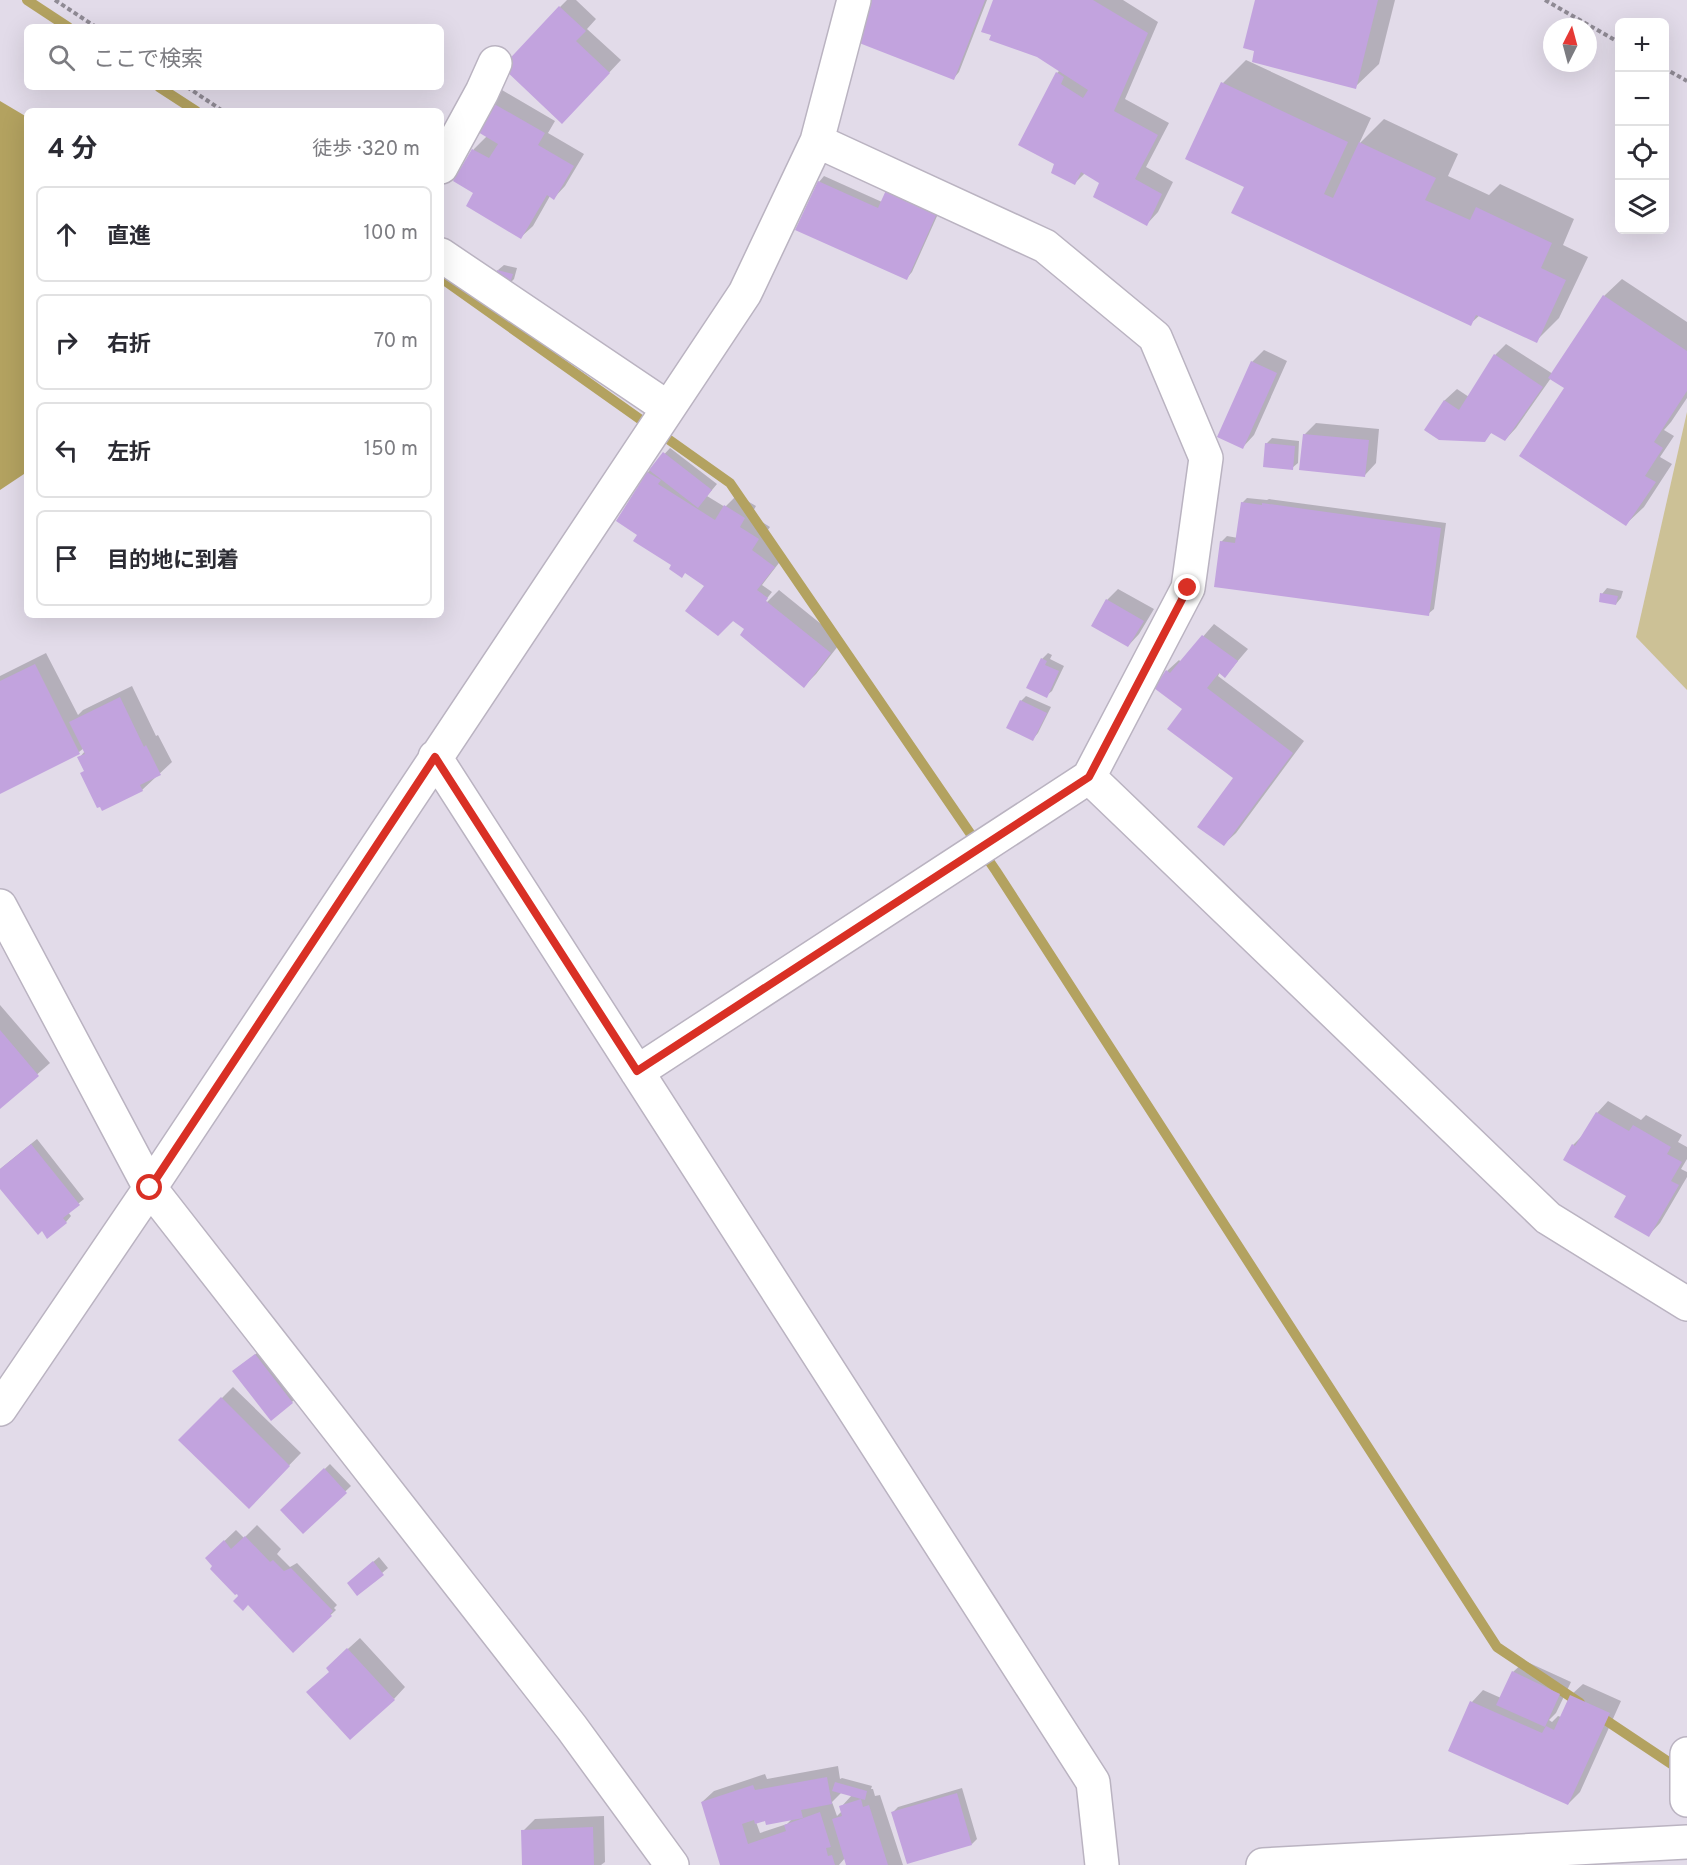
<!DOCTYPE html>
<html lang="ja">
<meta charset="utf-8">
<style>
body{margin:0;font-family:Overpass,"Noto Sans JP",sans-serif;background:#f2f2f3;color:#2b2b33}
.controls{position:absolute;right:18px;top:18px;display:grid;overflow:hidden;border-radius:9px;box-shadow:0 6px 24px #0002}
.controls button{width:54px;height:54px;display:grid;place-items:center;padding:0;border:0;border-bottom:2px solid #e1e1e2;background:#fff;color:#2b2b33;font:30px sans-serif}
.compass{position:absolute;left:1543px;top:18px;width:54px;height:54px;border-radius:50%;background:#fff;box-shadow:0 6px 24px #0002;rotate:6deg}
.stop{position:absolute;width:18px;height:18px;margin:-14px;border:4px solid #d93025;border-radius:50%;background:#fff}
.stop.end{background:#d93025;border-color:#fff;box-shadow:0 2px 6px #0008}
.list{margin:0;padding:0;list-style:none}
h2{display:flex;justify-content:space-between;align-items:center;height:78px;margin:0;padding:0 24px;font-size:26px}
h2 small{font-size:20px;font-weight:400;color:#7c7c81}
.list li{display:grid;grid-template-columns:39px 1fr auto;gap:18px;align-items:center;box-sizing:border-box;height:96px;margin:0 12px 12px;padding:0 12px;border:2px solid #e1e1e2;border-radius:9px}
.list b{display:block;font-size:22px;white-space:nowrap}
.list em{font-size:20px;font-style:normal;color:#7c7c81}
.icon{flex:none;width:33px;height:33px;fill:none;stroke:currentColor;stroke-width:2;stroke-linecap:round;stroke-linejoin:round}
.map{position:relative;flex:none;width:1687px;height:1865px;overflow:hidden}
.search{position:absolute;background:#fff;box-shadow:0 6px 24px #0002;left:24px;top:24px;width:420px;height:66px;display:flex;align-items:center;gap:15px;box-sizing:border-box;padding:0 21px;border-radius:9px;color:#7c7c81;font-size:22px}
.panel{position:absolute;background:#fff;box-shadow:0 6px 24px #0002;left:24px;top:108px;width:420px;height:510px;border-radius:9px}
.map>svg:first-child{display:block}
.green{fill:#ccc196}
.water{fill:#b3a260}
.shadow{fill:#0003;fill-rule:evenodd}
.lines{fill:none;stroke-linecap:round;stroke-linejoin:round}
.stream{stroke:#b3a260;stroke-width:10}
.building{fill:#c2a3de}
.minor-casing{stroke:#bab3c1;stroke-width:36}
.major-casing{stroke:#bab3c1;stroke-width:36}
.path{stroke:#8f8a94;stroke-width:4;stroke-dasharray:4.5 3;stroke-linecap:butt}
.minor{stroke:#fff;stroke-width:33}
.major{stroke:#fff;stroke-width:33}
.route{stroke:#d93025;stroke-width:8}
</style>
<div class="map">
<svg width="1687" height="1865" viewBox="0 0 1687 1865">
<rect width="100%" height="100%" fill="#e2dbe9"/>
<path class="green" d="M1687 412V690L1636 637Z"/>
<path class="water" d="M0 101 27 117V472L0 490Z"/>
<path class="shadow" d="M567 0H576L596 19 587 29 621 60 574 110 560 7Z
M863 0H987L959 72 954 78Z
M995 0H1123L1158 22 1125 99 1169 123 1146 167 1173 182 1158 212 1147 224 1101 182 1085 173 1075 183 1056 164 1057 73 1060 70Z
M1257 0H1395L1379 64 1355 87Z
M1246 60 1371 118 1359 144 1384 119 1458 154 1448 176 1489 195 1500 184 1574 219 1563 245 1588 257 1559 318 1536 341 1480 315 1470 324 1246 186 1223 83Z
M502 90 555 121 548 133 584 154 565 186 554 198 550 196 533 226 521 237 475 193 455 181 474 149 487 136 490 101Z
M824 176 882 202 942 205 912 272 907 278 819 182Z
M504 265 517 268 514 279 509 284 498 270Z
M1622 279 1687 322V398L1671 422 1664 430 1674 436 1660 457 1672 464 1644 507 1626 524 1570 382 1551 378 1516 428 1505 440 1492 432 1484 440 1426 430 1445 400 1457 389 1469 397 1495 355 1506 344 1553 374 1604 296Z
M1264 350 1287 361 1254 435 1243 447 1252 362Z
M1316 423 1379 429 1376 463 1365 475 1304 435Z
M1272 438 1299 441 1298 463 1292 468 1266 444Z
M670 448 717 484 707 496 725 507 737 495 756 506 751 515 770 527 762 538 785 555 762 585 772 592 765 601 767 602 779 590 842 641 816 674 804 686 750 624 734 620 725 627 706 585 673 565 639 534 618 520 648 472Z
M1247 498 1267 500 1269 499 1446 523 1434 609 1428 614 1221 542 1227 536 1238 538 1242 503Z
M1607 588 1623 591 1621 598 1616 604 1602 594Z
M1118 589 1154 609 1139 634 1128 646 1107 600Z
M1214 624 1248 649 1225 676 1220 672 1218 676 1304 741 1236 833 1224 844 1235 777 1184 708 1167 671 1179 660 1181 662Z
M46 653 78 715 83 710 132 686 156 736 158 735 172 762 142 790 85 770 79 758 85 751 84 748 79 752 0 791V676Z
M1048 653 1052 655 1050 659 1064 666 1052 691 1046 696 1042 659Z
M1026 696 1051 707 1038 733 1033 739 1021 701Z
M0 1005 50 1063 0 1107Z
M1608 1101 1641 1120 1646 1115 1682 1135 1678 1142 1687 1147V1159L1681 1169 1687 1172V1177L1660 1223 1649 1235 1628 1196 1573 1145 1585 1133 1597 1113Z
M37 1139 84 1199 68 1212 71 1216 66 1222 43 1228 0 1187V1169Z
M261 1350 298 1397 271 1419 240 1366Z
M233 1387 301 1453 249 1507 180 1440Z
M330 1464 351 1486 303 1532 282 1510Z
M257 1525 281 1549 277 1554 290 1567 297 1563 337 1605 334 1608 336 1610 293 1650 241 1596 218 1547 236 1530 244 1538Z
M379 1557 388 1568 357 1594 354 1578Z
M360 1638 405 1687 394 1699 339 1657Z
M1525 1661 1571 1682 1556 1713 1549 1720 1552 1722 1558 1716 1561 1717 1571 1695 1583 1684 1621 1701 1580 1792 1568 1804 1450 1750 1472 1702 1483 1690 1501 1698 1513 1672Z
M838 1766 840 1779 842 1778 872 1786 871 1789H873L875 1796 880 1795 903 1865H847L845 1858 839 1865H722L702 1802 714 1791 765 1774 767 1779ZM842 1792 852 1795 841 1807 842 1811 837 1816 832 1802ZM766 1819H792L787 1824 760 1833 756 1822Z
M962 1788 977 1839 972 1844 893 1812 898 1807Z
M604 1816 605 1862 601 1865H523V1831L535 1819Z"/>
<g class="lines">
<path class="stream" d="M27 0 68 27
M159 87 196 111
M441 278 730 483 996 871 1497 1647 1580 1703
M1595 1713 1682 1771"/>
</g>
<path class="building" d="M862 0H985L954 80 849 39Z
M993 0H1093L1148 33 1114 111 1158 135 1135 179 1162 194 1147 226 1093 197 1099 183 1081 172 1075 185 1051 173 1054 164 1018 145 1056 72 1064 77 1061 84 1083 98 1088 90 1037 57 989 40 991 35 981 32Z
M1255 0H1378L1356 89 1252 62 1254 51 1243 48Z
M559 6 586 31 576 41 610 73 562 124 502 67Z
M1221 82 1348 142 1324 194 1333 198 1359 142 1436 178 1425 200 1470 220 1476 207 1552 243 1541 268 1566 280 1537 343 1476 315 1471 326 1231 213 1244 187 1185 159Z
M489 101 545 133 538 145 574 166 554 200 547 195 521 239 466 206 473 193 453 181 472 149 489 158 498 144 473 129Z
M818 181 878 208 887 188 938 211 907 280 795 230Z
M497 270 513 274 509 286 494 281Z
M1603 295 1687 351V391L1654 442 1663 448 1645 476 1656 482 1626 526 1519 456 1564 388 1548 378Z
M1494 354 1543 387 1505 441 1491 433 1485 442 1439 440 1424 430 1444 400 1459 410Z
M1251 361 1277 373 1243 449 1217 437Z
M1303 434 1369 440 1365 477 1299 470Z
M1265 443 1295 446 1293 470 1263 467Z
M663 452 712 490 698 508 649 470Z
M647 472 661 480 658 484 715 520 724 505 745 518 740 527 759 539 752 550 775 567 757 590 768 598 766 601 831 653 804 688 740 635 744 629 733 621 718 636 685 611 704 586 685 573 682 578 669 569 671 565 633 541 637 535 616 521Z
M1241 502 1262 505V503L1441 528 1429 616 1214 587 1220 541 1235 543Z
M1600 593 1618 596 1616 605 1599 602Z
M1106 599 1144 621 1128 647 1091 626Z
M1202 635 1238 661 1225 678 1219 673 1207 688 1293 753 1224 846 1197 827 1233 778 1167 729 1182 709 1154 688 1166 670 1170 673Z
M1041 658 1047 661 1045 665 1059 671 1047 698 1026 688Z
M35 664 80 754 0 794V681Z
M120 697 144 747 146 745 161 775 140 785 143 791 102 811 100 807 97 808 80 773 84 771 77 757 85 754 69 722Z
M1020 700 1047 713 1033 741 1006 728Z
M0 1030 39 1076 0 1109Z
M1596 1112 1629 1131 1633 1125 1671 1147 1667 1154 1682 1162 1671 1181 1679 1185 1649 1237 1614 1217 1626 1196 1563 1160 1572 1144 1575 1146Z
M31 1144 80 1205 63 1218 67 1223 47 1239 42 1231 38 1235 0 1189V1169Z
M255 1354 293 1403 271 1421 232 1371Z
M221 1397 290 1466 249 1509 178 1440Z
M324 1468 347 1493 303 1534 280 1510Z
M245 1536 270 1562 273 1560 284 1571 291 1568 333 1611 330 1614 332 1616 293 1653 248 1605 243 1611 233 1601 238 1596 237 1594 235 1595 210 1569 212 1566 205 1558 224 1540 231 1549Z
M373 1561 384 1575 357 1596 347 1583Z
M347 1648 395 1700 350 1740 306 1692 329 1672 326 1668Z
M1512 1671 1560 1694 1545 1727 1496 1705Z
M1570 1695 1610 1713 1568 1805 1448 1751 1470 1701 1542 1733 1546 1726 1554 1730Z
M827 1777 832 1804 801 1810 803 1818 766 1825 765 1821 755 1824 754 1820 742 1824 748 1844 786 1831 784 1825 820 1812 831 1847 826 1848 828 1856 832 1855 835 1865H720L701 1802 753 1785 755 1790Z
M835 1782 867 1791 865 1800 832 1791Z
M957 1793 972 1845 907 1864 891 1812Z
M861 1799 863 1807 869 1805 888 1865H846L832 1819 842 1816 839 1806Z
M593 1827 594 1865H522L521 1830Z"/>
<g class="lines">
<g class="minor-casing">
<path id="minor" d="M441 167 482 92 495 63
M441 255 668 408
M435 757 1093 1782 1102 1865
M1089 777 1548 1218 1687 1304
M0 906 150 1188 572 1728 672 1865
M637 1072 1089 777 1188 588 1206 458 1155 337 1045 246 817 141
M0 1409 150 1188 745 293 817 141 854 0
M1687 1754V1800"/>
</g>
<g class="major-casing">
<path id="major" d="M1263 1865 1687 1842"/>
</g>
<path class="path" d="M55 0 96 27
M1545 0 1620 43
M1664 68 1687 81
M187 87 223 111"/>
<use href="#minor" class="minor"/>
<use href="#major" class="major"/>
</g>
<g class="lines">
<path class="route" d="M150 1188 435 757 637 1071 1089 777 1188 588"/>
</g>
</svg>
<div class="controls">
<button>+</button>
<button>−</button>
<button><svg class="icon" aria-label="locate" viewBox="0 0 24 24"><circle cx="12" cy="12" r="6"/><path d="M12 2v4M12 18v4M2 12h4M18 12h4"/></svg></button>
<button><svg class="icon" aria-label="layers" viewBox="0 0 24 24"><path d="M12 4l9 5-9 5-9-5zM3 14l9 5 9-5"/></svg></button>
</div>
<svg class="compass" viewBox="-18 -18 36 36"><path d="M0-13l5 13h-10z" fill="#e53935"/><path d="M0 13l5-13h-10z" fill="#7c7c81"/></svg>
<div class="stop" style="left:150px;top:1188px"></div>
<div class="stop end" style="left:1188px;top:588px"></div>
<div class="search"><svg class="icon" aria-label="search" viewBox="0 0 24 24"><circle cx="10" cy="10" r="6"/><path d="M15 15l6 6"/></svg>ここで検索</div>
<section class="panel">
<h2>4 分<small>徒歩 · 320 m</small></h2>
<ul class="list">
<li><svg class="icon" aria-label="ahead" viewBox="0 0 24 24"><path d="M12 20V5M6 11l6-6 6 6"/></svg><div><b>直進</b></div><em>100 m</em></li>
<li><svg class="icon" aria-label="right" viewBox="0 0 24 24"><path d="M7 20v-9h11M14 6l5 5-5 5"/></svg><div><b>右折</b></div><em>70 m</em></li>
<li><svg class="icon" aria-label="left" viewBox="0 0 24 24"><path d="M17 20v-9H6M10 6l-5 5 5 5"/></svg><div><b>左折</b></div><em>150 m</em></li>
<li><svg class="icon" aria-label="arrive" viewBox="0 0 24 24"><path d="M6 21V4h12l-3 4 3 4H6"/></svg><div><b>目的地に到着</b></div></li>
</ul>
</section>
</div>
